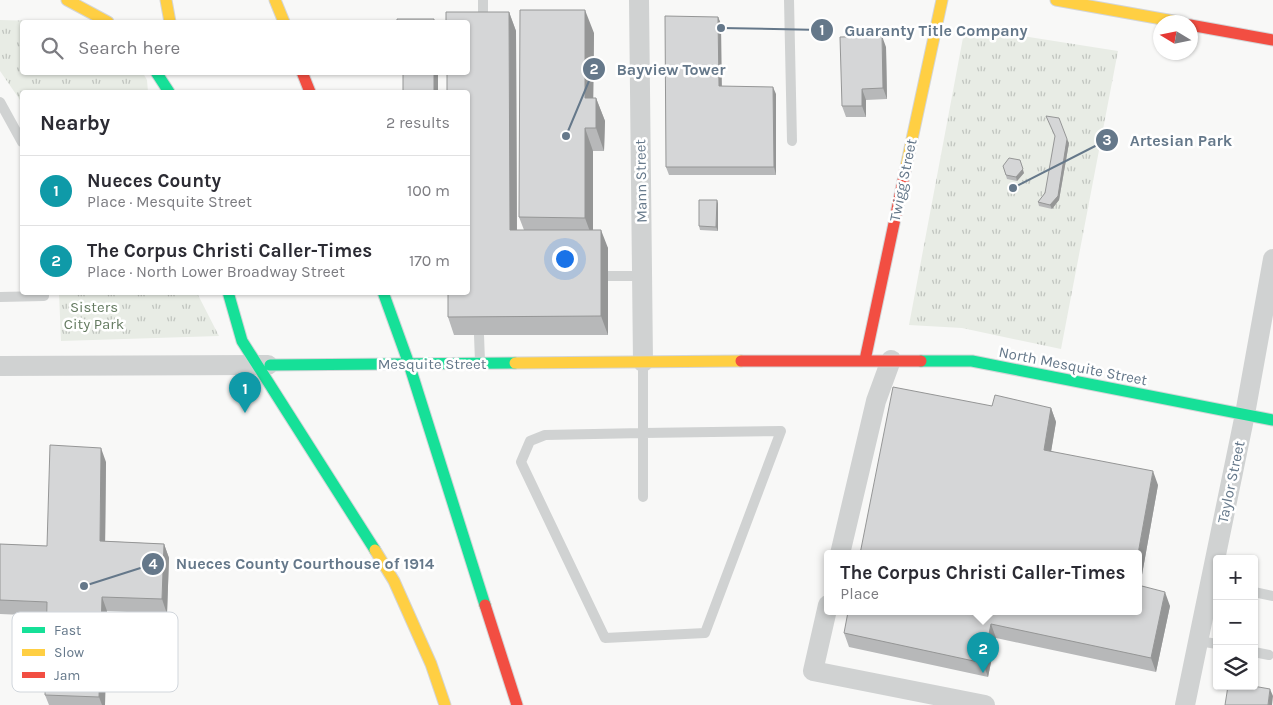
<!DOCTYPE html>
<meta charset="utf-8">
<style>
body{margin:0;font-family:Karla,sans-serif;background:#f7f7f7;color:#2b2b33}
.controls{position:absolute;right:15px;bottom:15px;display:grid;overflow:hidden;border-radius:5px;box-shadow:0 1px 4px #0004}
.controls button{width:45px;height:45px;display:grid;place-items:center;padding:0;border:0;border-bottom:1px solid #e1e1e2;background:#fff;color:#2b2b33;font:25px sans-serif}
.compass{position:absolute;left:1153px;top:15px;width:45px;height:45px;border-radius:50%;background:#fff;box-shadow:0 1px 4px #0004;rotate:280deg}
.you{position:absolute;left:564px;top:258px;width:18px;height:18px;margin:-12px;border:4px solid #fff;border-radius:50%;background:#1a73e8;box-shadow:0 0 0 8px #1a73e833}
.badge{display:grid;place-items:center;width:32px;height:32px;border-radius:50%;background:#5c626b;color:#fff;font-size:16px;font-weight:700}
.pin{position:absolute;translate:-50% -41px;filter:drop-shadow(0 1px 2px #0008)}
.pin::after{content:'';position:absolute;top:26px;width:18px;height:15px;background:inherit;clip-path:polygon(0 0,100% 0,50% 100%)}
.popup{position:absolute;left:824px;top:550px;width:318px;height:65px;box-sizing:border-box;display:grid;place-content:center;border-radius:5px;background:#fff;filter:drop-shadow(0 1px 4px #0005);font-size:16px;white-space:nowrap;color:#7c7c81}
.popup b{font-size:19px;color:#2b2b33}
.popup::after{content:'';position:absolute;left:50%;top:100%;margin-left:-10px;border:10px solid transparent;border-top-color:#fff}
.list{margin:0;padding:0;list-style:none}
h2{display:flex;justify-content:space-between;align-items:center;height:65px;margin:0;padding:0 20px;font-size:21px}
h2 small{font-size:16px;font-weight:400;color:#7c7c81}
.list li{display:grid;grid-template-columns:32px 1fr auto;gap:15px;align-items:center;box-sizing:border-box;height:70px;padding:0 20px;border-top:1px solid #e1e1e2}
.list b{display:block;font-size:19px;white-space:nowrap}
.list p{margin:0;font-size:16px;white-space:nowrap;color:#7c7c81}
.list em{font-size:16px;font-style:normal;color:#7c7c81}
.icon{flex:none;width:28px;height:28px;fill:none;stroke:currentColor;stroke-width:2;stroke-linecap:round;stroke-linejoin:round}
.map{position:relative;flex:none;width:1273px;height:705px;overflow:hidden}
.search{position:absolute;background:#fff;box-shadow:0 1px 4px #0004;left:20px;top:20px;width:450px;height:55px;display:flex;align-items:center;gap:12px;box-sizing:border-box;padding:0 18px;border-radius:5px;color:#7c7c81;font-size:19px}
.panel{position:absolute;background:#fff;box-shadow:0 1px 4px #0004;left:20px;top:90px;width:450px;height:205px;border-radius:5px}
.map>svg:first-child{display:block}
.park{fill:url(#park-tufts)}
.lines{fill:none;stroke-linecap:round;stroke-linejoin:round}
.fast-casing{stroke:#d3d5d7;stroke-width:13}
.slow-casing{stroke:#d3d5d7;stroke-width:13}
.jam-casing{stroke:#d3d5d7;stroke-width:13}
.lane{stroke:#d0d2d2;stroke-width:10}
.street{stroke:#d0d2d2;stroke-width:20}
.fast{stroke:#16e098;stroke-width:11}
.slow{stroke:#ffcf43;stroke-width:11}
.jam{stroke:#f24e42;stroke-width:11}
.wall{fill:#b7b8b9}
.shaded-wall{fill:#959696}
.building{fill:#d5d6d7;stroke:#959696}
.labels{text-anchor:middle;stroke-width:5;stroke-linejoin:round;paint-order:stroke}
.street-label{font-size:15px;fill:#65788a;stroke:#fff}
.park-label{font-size:15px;fill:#657b61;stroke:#fff}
.key{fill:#fff;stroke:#d1d6dc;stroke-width:1}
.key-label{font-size:14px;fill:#65788a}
.leader{fill:none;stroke:#65788a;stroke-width:2}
.callout-dot{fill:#65788a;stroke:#fff;stroke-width:2}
.mark-label{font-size:15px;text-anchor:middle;font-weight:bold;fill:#fff}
.callout-label{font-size:16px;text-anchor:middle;font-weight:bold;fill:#65788a;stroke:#fff;stroke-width:5;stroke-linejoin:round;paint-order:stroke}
</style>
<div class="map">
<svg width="1273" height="705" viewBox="0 0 1273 705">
<defs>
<pattern id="park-tufts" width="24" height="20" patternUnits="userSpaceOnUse" patternTransform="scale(1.25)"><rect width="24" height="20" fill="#e8ece5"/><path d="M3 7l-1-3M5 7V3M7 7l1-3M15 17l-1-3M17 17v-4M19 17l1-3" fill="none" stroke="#c0c4bf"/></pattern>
</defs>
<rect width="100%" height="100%" fill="#f8f8f7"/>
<path class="park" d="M0 20 72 22H22V72L143 73 147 80 148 92H22V107L20 100 0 71Z
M965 27 1118 51 1061 349 962 328 909 325Z
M59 293H197L219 336 61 341Z"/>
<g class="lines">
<g class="fast-casing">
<path id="fast" d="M156 72 169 92
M228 292 242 341 375 550
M383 292 409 364 485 605
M921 361H972L1273 420
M270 365 515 363"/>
</g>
<g class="slow-casing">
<path id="slow" d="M67 0 108 22
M166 0 170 22
M275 0 284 22
M1056 0 1179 22
M906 167 942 0
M515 363 741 361
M375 550 394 581 431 664 445 705"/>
</g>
<g class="jam-casing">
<path id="jam" d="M1190 25 1273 40
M302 72 310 92
M865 360 906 167
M741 361H921
M485 605 517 705"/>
</g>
<path class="lane" d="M789 0 792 141
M483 24V0
M0 102 22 142
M608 276H642
M0 297 44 296V292
M479 335 480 362
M643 363V433L781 431 705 633 605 638 521 462 530 441 545 435 643 433V497
M1254 592 1273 596
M1199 641 1217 644
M1254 652 1269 655"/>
<path class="street" d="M639 0 643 362
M0 366 268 365
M840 554 876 401 891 360
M828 605 813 671 985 705
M1185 705 1245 414 1273 259"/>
<use href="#fast" class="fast"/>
<use href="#slow" class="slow"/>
<use href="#jam" class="jam"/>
</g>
<path class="wall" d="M509 12 516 31 517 230H524L519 217 594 33 593 98H596L605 121 604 151H593V230L608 248V335H454L448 317Z
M718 17 721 24V86L776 94V175H669L666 167Z
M886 47 887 99 866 100V117H846L842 106Z
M1069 143 1059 200 1052 209 1039 206 1038 202 1045 193Z
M1003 166 1024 173 1017 181 1007 179Z
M717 200 718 204V231L700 230 699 226Z
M992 406 1051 408 1056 422 1051 451 1158 485 1140 586 1170 606 1156 672 996 638 988 677 849 647 844 633Z
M106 462 105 541 164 544 169 558 167 614 107 611 105 705H49L45 695 47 616 0 614V544L47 546Z"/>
<path class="shaded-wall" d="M585 10 594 33 593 121 585 98Z
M509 12 516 31 517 249 510 230Z
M718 17 721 24 722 94 719 86Z
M882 36 886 47 887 99 883 88Z
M434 72H438V92H434Z
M773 87 776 94V175L774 167Z
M862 89 866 100V117L862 106Z
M596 98 605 121 604 151 596 128Z
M585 128 593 151V240L585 218Z
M1067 139 1069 143 1059 200 1052 209 1050 205Z
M1020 160 1024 173 1017 181 1016 177Z
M717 200 718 204V231L716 227Z
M601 230 608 248V335L601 316Z
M1051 408 1056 422 1049 464 1044 450Z
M101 448 106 462 105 555 100 541Z
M1153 471 1158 485 1138 597V554Z
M164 544 169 558 167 614 162 599Z
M1165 592 1170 606 1156 672 1151 658Z
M102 597 107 611 105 705H102L99 697Z
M991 624 996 638 988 677 983 663Z
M1270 689 1273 696 1272 705H1268Z"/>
<path class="building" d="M520 10H585V98H596V128H585V218L519 217Z
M446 12H509L510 230H601V316L448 317V292H468V92H447V72H468V22H446Z
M665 16 718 17 719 86 773 87 774 167H666Z
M397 19H434V22H397Z
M882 36 883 88 862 89V106H842L840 37Z
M403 72H434V92H403Z
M1046 116 1059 118 1067 139 1058 196 1050 205 1038 202 1045 193 1055 136Z
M1009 158 1020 160 1023 169 1016 177 1006 175 1003 166Z
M699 200H717L716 227 699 226Z
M893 387 992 406 995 395 1051 408 1044 450 1153 471 1138 554H860Z
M50 445 101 448 100 541 164 544 162 599 102 597 99 697 45 695 47 602 0 600V544L47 546Z
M1138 585 1165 592 1151 658 991 624 983 663 844 633 848 612H1138Z
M1228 686H1253L1270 689 1268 705H1225Z"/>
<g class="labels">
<g class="street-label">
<text transform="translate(903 180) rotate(-78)" y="5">Twigg Street</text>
<text transform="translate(641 181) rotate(-91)" y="5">Mann Street</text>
<text x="432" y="369">Mesquite Street</text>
<text transform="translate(1073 366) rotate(11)" y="5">North Mesquite Street</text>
<text transform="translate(1231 482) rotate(-78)" y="5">Taylor Street</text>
</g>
<g class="park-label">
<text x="94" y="312">Sisters<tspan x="94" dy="17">City Park</tspan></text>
</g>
</g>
<rect x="12" y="612" width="166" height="80" rx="8" class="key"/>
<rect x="22" y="627" width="23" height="6" fill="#16e098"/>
<rect x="22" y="649" width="23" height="7" fill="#ffcf43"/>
<rect x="22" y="672" width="23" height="6" fill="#f24e42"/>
<g class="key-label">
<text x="54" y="635">Fast</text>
<text x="54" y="657">Slow</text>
<text x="54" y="680">Jam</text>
</g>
<path class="leader" d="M721 28L822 30M566 136L594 69M1013 188L1107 140M84 586L153 564"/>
<g class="callout-dot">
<circle cx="721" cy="28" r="5"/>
<circle cx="566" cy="136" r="5"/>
<circle cx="1013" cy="188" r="5"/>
<circle cx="84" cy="586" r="5"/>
<circle cx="822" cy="30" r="12"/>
<circle cx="594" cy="69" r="12"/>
<circle cx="1107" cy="140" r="12"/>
<circle cx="153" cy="564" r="12"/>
</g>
<g class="mark-label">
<text x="822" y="35">1</text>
<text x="594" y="74">2</text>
<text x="1107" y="145">3</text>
<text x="153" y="569">4</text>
</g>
<g class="callout-label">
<text x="936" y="36">Guaranty Title Company</text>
<text x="671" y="75">Bayview Tower</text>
<text x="1181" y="146">Artesian Park</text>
<text x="305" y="569">Nueces County Courthouse of 1914</text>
</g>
</svg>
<div class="controls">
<button>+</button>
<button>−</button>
<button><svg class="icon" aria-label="layers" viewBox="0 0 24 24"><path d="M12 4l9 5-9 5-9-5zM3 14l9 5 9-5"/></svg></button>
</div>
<svg class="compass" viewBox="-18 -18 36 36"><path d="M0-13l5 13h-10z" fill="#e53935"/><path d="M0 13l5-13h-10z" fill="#7c7c81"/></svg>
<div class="you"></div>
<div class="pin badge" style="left:245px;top:413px;background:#0f9aa8">1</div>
<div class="pin badge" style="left:983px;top:673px;background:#0f9aa8">2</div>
<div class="popup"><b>The Corpus Christi Caller-Times</b>Place</div>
<div class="search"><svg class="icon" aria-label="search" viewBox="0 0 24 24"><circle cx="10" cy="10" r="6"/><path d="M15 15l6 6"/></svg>Search here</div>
<section class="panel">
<h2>Nearby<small>2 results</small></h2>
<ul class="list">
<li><span class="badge" style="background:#0f9aa8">1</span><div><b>Nueces County</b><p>Place · Mesquite Street</p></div><em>100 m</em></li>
<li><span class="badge" style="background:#0f9aa8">2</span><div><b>The Corpus Christi Caller-Times</b><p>Place · North Lower Broadway Street</p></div><em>170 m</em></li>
</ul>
</section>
</div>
